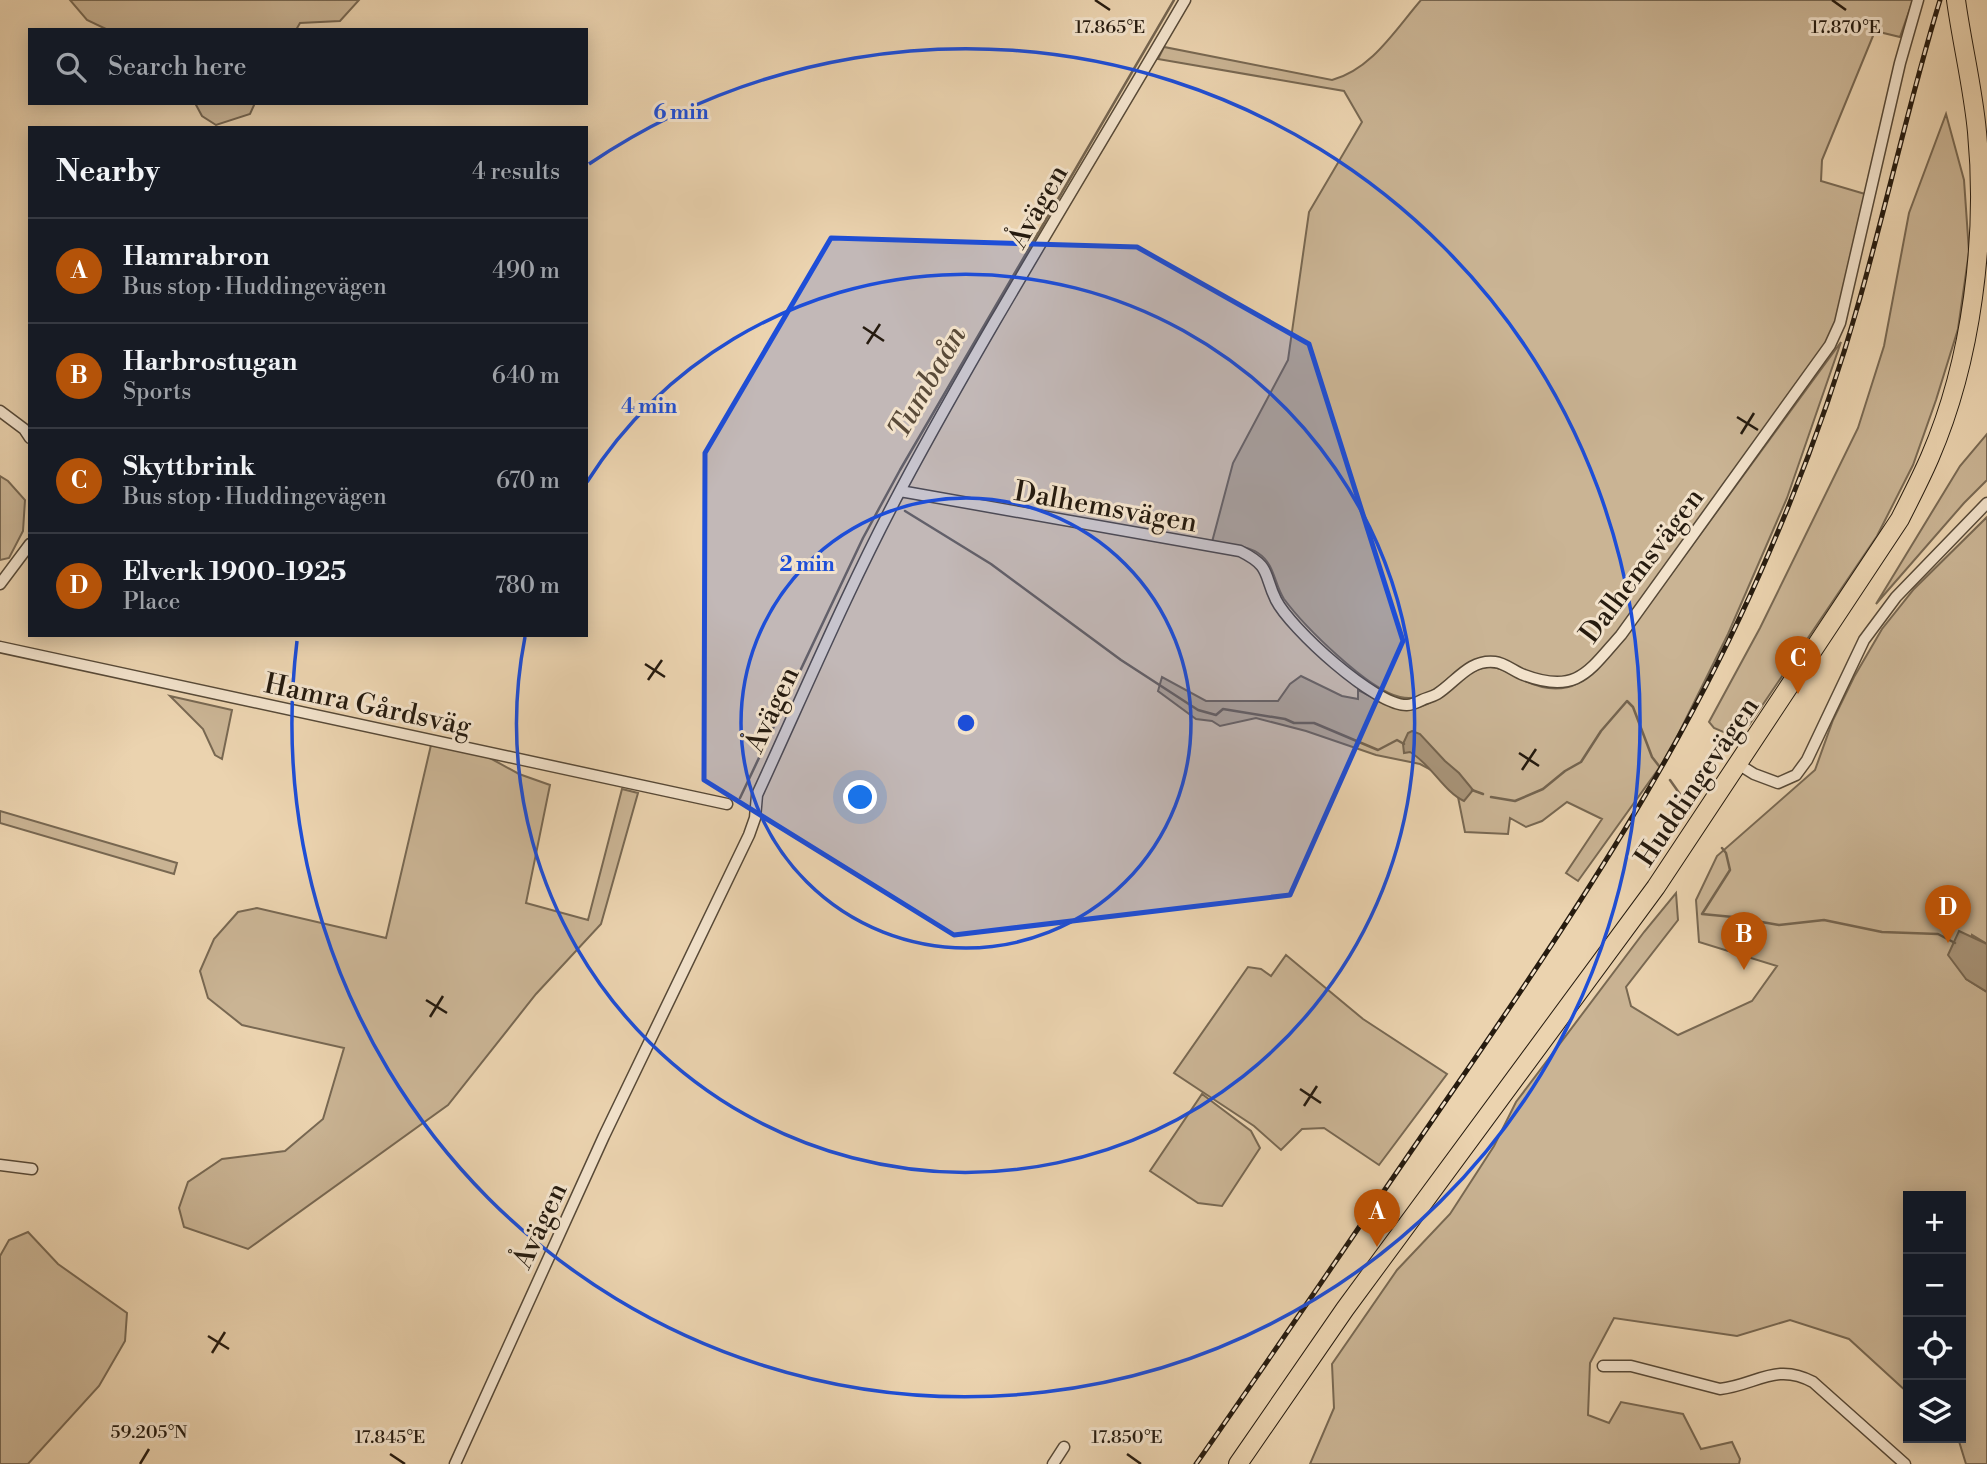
<!DOCTYPE html>
<meta charset="utf-8">
<style>
body{margin:0;font-family:"Libre Bodoni",serif;background:#20242c;color:#f1f3f6}
.controls{position:absolute;right:21px;bottom:21px;display:grid;overflow:hidden;border-radius:0px;box-shadow:0 4px 18px #0003}
.controls button{width:63px;height:63px;display:grid;place-items:center;padding:0;border:0;border-bottom:2px solid #363941;background:#171b24;color:#f1f3f6;font:35px sans-serif}
.you{position:absolute;left:861px;top:798px;width:24px;height:24px;margin:-18px;border:5px solid #fff;border-radius:50%;background:#1a73e8;box-shadow:0 0 0 10px #1a73e833}
.badge{display:grid;place-items:center;width:46px;height:46px;border-radius:50%;background:#b45309;color:#fff;font-size:23px;font-weight:700}
.pin{position:absolute;translate:-50% -58px;filter:drop-shadow(0 2px 4px #0008)}
.pin::after{content:'';position:absolute;top:37px;width:24px;height:21px;background:inherit;clip-path:polygon(0 0,100% 0,50% 100%)}
.list{margin:0;padding:0;list-style:none}
h2{display:flex;justify-content:space-between;align-items:center;height:91px;margin:0;padding:0 28px;font-size:30px}
h2 small{font-size:23px;font-weight:400;color:#9ea1a6}
.list li{display:grid;grid-template-columns:46px 1fr auto;gap:21px;align-items:center;box-sizing:border-box;height:105px;padding:0 28px;border-top:2px solid #363941}
.list b{display:block;font-size:26px;white-space:nowrap}
.list p{margin:0;font-size:23px;white-space:nowrap;color:#9ea1a6}
.list em{font-size:23px;font-style:normal;color:#9ea1a6}
.icon{flex:none;width:38px;height:38px;fill:none;stroke:currentColor;stroke-width:2;stroke-linecap:round;stroke-linejoin:round}
.map{position:relative;flex:none;width:1987px;height:1464px;overflow:hidden}
.search{position:absolute;background:#171b24;box-shadow:0 4px 18px #0003;left:28px;top:28px;width:560px;height:77px;display:flex;align-items:center;gap:18px;box-sizing:border-box;padding:0 24px;border-radius:0px;color:#9ea1a6;font-size:26px}
.panel{position:absolute;background:#171b24;box-shadow:0 4px 18px #0003;left:28px;top:126px;width:560px;height:511px;border-radius:0px}
.map>svg:first-child{display:block}
.green{fill:#cab494;stroke:#786852;stroke-width:2}
.water{fill:#a89479;stroke:#74644f;stroke-width:2}
.lines{fill:none;stroke-linecap:round;stroke-linejoin:round}
.stream{stroke:#74644f;stroke-width:2.5}
.street-casing{stroke:#574937;stroke-width:13}
.primary-casing{stroke:#261b0f;stroke-width:20}
.street{stroke:#f2e2cb;stroke-width:10}
.primary{stroke:#ebd3af;stroke-width:18}
.rail-casing{stroke:#261b0f;stroke-width:5}
.rail{stroke:#f2e2cb;stroke-width:2.5;stroke-dasharray:8;stroke-linecap:butt}
.marked{fill:#1d4ed8;fill-opacity:0.2;stroke:#1d4ed8;stroke-width:5;stroke-linejoin:round}
.ticks{fill:none;stroke:#261b0f;stroke-width:2.5}
.ring{fill:none;stroke:#1d4ed8;stroke-width:3.5}
.labels{text-anchor:middle;stroke-width:6;stroke-linejoin:round;paint-order:stroke}
.street-label{font-size:28px;fill:#261b0f;stroke:#f2e2cb}
.water-label{font-size:30px;font-style:italic;fill:#5a4b39;stroke:#f2e2cb}
.ticks-label{font-size:18px;text-anchor:middle;fill:#261b0f;stroke:#f2e2cb;stroke-width:6;stroke-linejoin:round;paint-order:stroke}
.centre{fill:#1d4ed8;stroke:#f2e2cb;stroke-width:3.5}
.ring-label{font-size:21px;text-anchor:middle;font-weight:bold;fill:#1d4ed8;stroke:#f2e2cb;stroke-width:6;stroke-linejoin:round;paint-order:stroke}
</style>
<div class="map">
<svg width="1987" height="1464" viewBox="0 0 1987 1464">
<rect width="100%" height="100%" fill="#ebd3af"/>
<filter id="stains"><feTurbulence type="fractalNoise" baseFrequency=".00286" numOctaves="4"/><feColorMatrix values="0 0 0 0 .2 0 0 0 0 .09 0 0 0 0 .02 0 0 0 .5 -.17"/></filter>
<radialGradient id="worn" r=".72"><stop offset=".6" stop-color="#630" stop-opacity="0"/><stop offset="1" stop-color="#630" stop-opacity=".3"/></radialGradient>
<path class="green" d="M70 0H359L340 21 300 23 296 30H108L87 20Z
M1421 0H1913L1900 37 1875 31 1822 160 1821 181 1865 194 1837 321 1827 343 1620 631C1589 667 1573 692 1523 670 1514 666 1503 658 1494 657 1455 654 1440 706 1400 697 1368 690 1304 626 1284 599 1274 584 1275 564 1258 553 1246 545 1227 545 1212 542L1233 463 1288 360 1309 212 1362 122 1344 91 1158 59 1164 47 1332 80C1372 69 1395 30 1421 0Z
M195 103H255L250 114 216 125 202 116Z
M1946 114 1964 180 1969 252 1958 329 1936 400 1913 465 1877 536 1749 725 1728 734 1714 728 1709 722 1760 628 1858 428 1884 346 1909 213Z
M1841 342 1787 498 1728 634 1667 757 1578 881 1566 873 1602 819 1567 802 1542 821 1526 827 1510 818 1508 834 1465 832 1457 792 1437 773 1420 764 1376 755 1306 731 1256 718 1220 726 1212 721 1196 719 1158 691 1162 677 1206 701H1278L1290 684 1301 676 1342 696 1358 699V690C1409 715 1416 717 1460 681 1468 674 1477 668 1488 667 1500 666 1513 675 1523 680 1574 705 1595 672 1625 637Z
M1987 434V480L1964 503 1876 604 1960 466Z
M0 476 8 481 25 500 23 531 9 558 0 560Z
M1987 517V944L1972 935 1966 979 1987 992V1464H1966L1958 1438H1961V1196H1908V1393L1849 1339 1790 1320 1737 1336 1614 1318 1590 1363 1588 1415 1609 1423 1621 1402 1683 1414 1701 1449 1732 1442 1740 1459 1739 1464H1310L1334 1408 1332 1364 1397 1270 1450 1214 1494 1146 1516 1102 1644 932 1676 893 1678 920 1626 987 1631 1006 1678 1035 1752 1001 1777 966 1699 942 1696 900 1717 856 1815 770 1833 720 1854 677 1882 629 1914 589Z
M170 696 232 710 222 759 215 755 203 729Z
M431 745 488 757 519 774 550 785 526 903 588 920 622 789 638 793 601 924 536 994 448 1105 248 1249 184 1227 179 1208 188 1182 222 1159 285 1151 323 1119 344 1048 242 1025 208 998 200 971 214 939 238 912 257 908 386 938Z
M0 811 177 863 174 874 0 823Z
M1286 955 1363 1019 1447 1074 1379 1165 1324 1128 1302 1129 1281 1150 1254 1126 1174 1073 1248 967 1261 969 1271 976Z
M1202 1094 1251 1131 1260 1148 1222 1206 1198 1203 1150 1171Z
M28 1232 58 1264 127 1313 125 1341 99 1386 28 1464H0V1256L9 1240Z"/>
<path class="water" d="M1412 731 1420 734 1445 761 1459 773 1473 790 1464 801C1444 792 1431 764 1410 752L1404 753 1403 744 1408 733Z
M1959 931 1987 944V992L1966 979 1948 955Z"/>
<g class="lines">
<path class="stream" d="M905 511 991 564 1121 660 1198 710 1216 715 1223 709 1285 719 1294 723H1314L1378 750 1397 740 1404 744
M1670 780 1682 797
M1472 790 1483 794
M1491 797 1515 801 1543 789 1565 771 1581 762 1601 731 1627 701 1633 707 1652 757 1659 766
M740 798 863 538 900 470 1174 0
M1722 848 1726 853 1730 870 1702 914 1733 917 1779 925 1824 920 1882 932 1938 934 1955 943"/>
<g class="street-casing">
<path id="street" d="M0 411 24 429 30 438
M900 491 1240 551C1272 567 1263 574 1276 600 1290 628 1375 706 1407 705 1411 705 1418 702 1422 700 1426 698 1432 697 1437 694 1456 682 1469 659 1495 662 1505 663 1515 672 1524 675 1577 695 1589 671 1621 635L1830 345 1840 323 1900 63 1918 0
M0 584 30 544
M0 647 727 804
M1738 764 1754 774 1778 783 1796 775 1807 760 1864 640 1896 597 1987 503
M0 1165 32 1169
M1603 1366H1631L1720 1389C1756 1385 1776 1362 1813 1382L1905 1464
M455 1464 604 1136 749 835 755 818 757 795C804 693 848 589 901 489 990 323 1090 163 1185 0
M1053 1464 1064 1447"/>
</g>
<g class="primary-casing">
<path id="primary" d="M1238 1464 1345 1309 1656 887 1900 519C1910 499 1921 478 1930 457 1972 360 1987 237 1977 132 1973 88 1962 44 1956 0"/>
</g>
<use href="#street" class="street"/>
<use href="#primary" class="primary"/>
<g class="rail-casing">
<path id="rail" d="M1196 1464C1287 1334 1375 1203 1465 1073 1576 912 1682 751 1761 571 1800 483 1834 391 1860 298 1888 199 1910 98 1940 0"/>
</g>
<use href="#rail" class="rail"/>
</g>
<path class="marked" d="M831 238 1137 247 1309 344 1403 641 1290 895 954 935 704 780 705 453Z"/>
<path class="ticks" d="M1095 0 1110 10M1832 0 1846 10M863 327 884 341M867 344 880 324M1737 417 1758 430M1741 434 1754 413M645 664 665 677M648 680 662 660M1519 753 1539 766M1522 770 1536 749M426 1000 447 1013M430 1017 443 996M1300 1089 1321 1103M1304 1106 1317 1086M208 1336 229 1349M212 1353 225 1332M390 1454 405 1464M1127 1454 1141 1464M140 1464 149 1449"/>
<g class="ring">
<circle cx="966" cy="723" r="225"/>
<path d="M587 482A449 449 0 1 1 525 637"/>
<path d="M589 164A674 674 0 1 1 297 641"/>
</g>
<g class="labels">
<g class="street-label">
<text transform="translate(1037 206) rotate(-60)" y="10">Åvägen</text>
<text transform="translate(1106 506) rotate(10)" y="10">Dalhemsvägen</text>
<text transform="translate(1641 565) rotate(-53)" y="10">Dalhemsvägen</text>
<text transform="translate(368 704) rotate(12)" y="10">Hamra Gårdsväg</text>
<text transform="translate(771 709) rotate(-65)" y="10">Åvägen</text>
<text transform="translate(1696 781) rotate(-56)" y="10">Huddingevägen</text>
<text transform="translate(539 1225) rotate(-65)" y="10">Åvägen</text>
</g>
<g class="water-label">
<text transform="translate(927 382) rotate(-60)" y="10">Tumbaån</text>
</g>
</g>
<g class="ticks-label">
<text x="1110" y="33">17.865°E</text>
<text x="1846" y="33">17.870°E</text>
<text x="149" y="1438">59.205°N</text>
<text x="390" y="1443">17.845°E</text>
<text x="1127" y="1443">17.850°E</text>
</g>
<circle cx="966" cy="723" r="10" class="centre"/>
<g class="ring-label">
<text x="681" y="119">6 min</text>
<text x="649" y="413">4 min</text>
<text x="807" y="571">2 min</text>
</g>
<rect width="100%" height="100%" filter="url(#stains)"/>
<rect width="100%" height="100%" fill="url(#worn)"/>
</svg>
<div class="controls">
<button>+</button>
<button>−</button>
<button><svg class="icon" aria-label="locate" viewBox="0 0 24 24"><circle cx="12" cy="12" r="6"/><path d="M12 2v4M12 18v4M2 12h4M18 12h4"/></svg></button>
<button><svg class="icon" aria-label="layers" viewBox="0 0 24 24"><path d="M12 4l9 5-9 5-9-5zM3 14l9 5 9-5"/></svg></button>
</div>
<div class="you"></div>
<div class="pin badge" style="left:1377px;top:1247px">A</div>
<div class="pin badge" style="left:1744px;top:970px">B</div>
<div class="pin badge" style="left:1798px;top:694px">C</div>
<div class="pin badge" style="left:1948px;top:943px">D</div>
<div class="search"><svg class="icon" aria-label="search" viewBox="0 0 24 24"><circle cx="10" cy="10" r="6"/><path d="M15 15l6 6"/></svg>Search here</div>
<section class="panel">
<h2>Nearby<small>4 results</small></h2>
<ul class="list">
<li><span class="badge">A</span><div><b>Hamrabron</b><p>Bus stop · Huddingevägen</p></div><em>490 m</em></li>
<li><span class="badge">B</span><div><b>Harbrostugan</b><p>Sports</p></div><em>640 m</em></li>
<li><span class="badge">C</span><div><b>Skyttbrink</b><p>Bus stop · Huddingevägen</p></div><em>670 m</em></li>
<li><span class="badge">D</span><div><b>Elverk 1900-1925</b><p>Place</p></div><em>780 m</em></li>
</ul>
</section>
</div>
